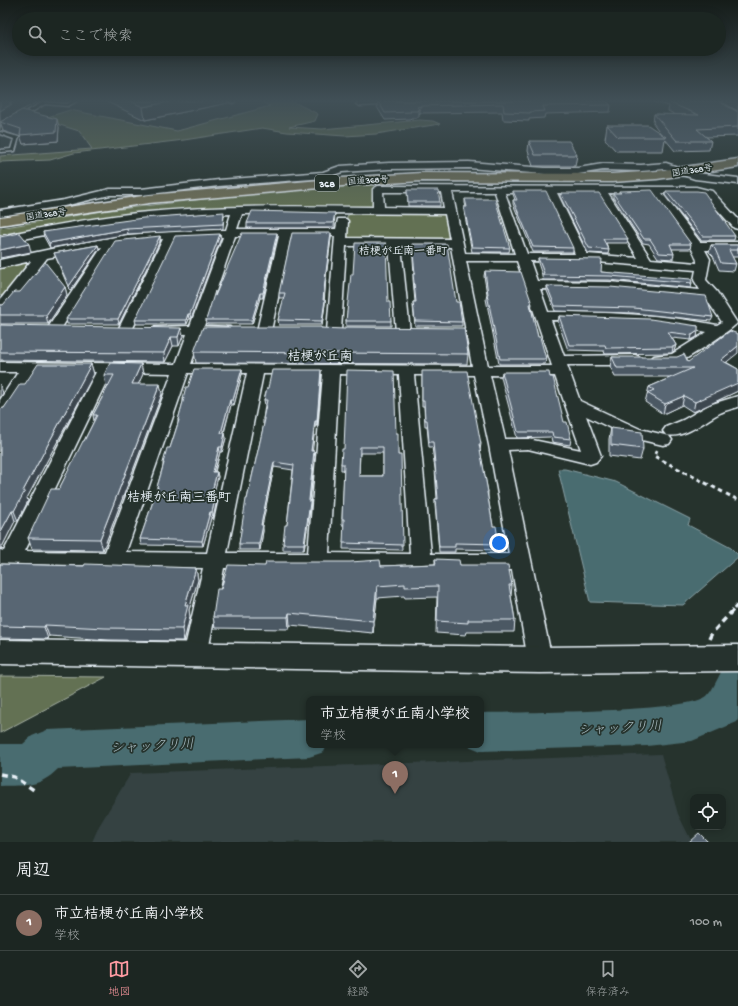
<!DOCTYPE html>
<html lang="ja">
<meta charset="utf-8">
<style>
body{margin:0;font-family:"Gochi Hand","Klee One",sans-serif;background:#29322f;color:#f1f3f6}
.controls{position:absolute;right:12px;bottom:12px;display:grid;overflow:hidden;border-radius:8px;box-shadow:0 2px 10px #0003}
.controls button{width:36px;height:36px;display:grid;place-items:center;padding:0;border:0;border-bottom:1px solid #3a4340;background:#1c2622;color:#f1f3f6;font:20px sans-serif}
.you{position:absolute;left:499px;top:543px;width:14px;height:14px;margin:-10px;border:3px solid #fff;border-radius:50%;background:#1a73e8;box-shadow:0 0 0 6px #1a73e833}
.badge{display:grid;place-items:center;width:26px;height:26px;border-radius:50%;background:#ff9aa2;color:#fff;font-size:13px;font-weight:700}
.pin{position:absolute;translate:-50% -33px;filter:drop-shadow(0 1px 2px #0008)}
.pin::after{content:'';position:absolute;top:21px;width:14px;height:12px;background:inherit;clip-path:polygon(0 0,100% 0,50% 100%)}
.popup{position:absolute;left:306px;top:696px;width:178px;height:52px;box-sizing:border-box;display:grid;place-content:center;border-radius:8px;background:#1c2622;filter:drop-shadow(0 1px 3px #0005);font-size:13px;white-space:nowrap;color:#a0a5a5}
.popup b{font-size:15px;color:#f1f3f6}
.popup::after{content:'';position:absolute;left:50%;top:100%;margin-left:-8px;border:8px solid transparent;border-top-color:#1c2622}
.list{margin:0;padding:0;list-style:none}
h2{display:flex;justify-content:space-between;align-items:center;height:52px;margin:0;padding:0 16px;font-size:17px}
h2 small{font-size:13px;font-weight:400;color:#a0a5a5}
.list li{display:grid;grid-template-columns:26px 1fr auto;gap:12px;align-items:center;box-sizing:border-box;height:56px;padding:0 16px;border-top:1px solid #3a4340}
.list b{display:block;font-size:15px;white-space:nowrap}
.list p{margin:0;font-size:13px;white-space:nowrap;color:#a0a5a5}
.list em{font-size:13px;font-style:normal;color:#a0a5a5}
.icon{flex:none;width:22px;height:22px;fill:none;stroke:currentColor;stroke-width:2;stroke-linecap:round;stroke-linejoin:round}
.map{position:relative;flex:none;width:738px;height:842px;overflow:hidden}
.search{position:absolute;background:#1c2622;box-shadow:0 2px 10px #0003;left:12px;right:12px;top:12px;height:44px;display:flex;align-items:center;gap:10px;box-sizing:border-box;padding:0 14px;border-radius:22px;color:#a0a5a5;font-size:15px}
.sheet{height:108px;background:#1c2622}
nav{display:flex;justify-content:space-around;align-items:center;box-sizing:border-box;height:56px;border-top:1px solid #3a4340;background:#1c2622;font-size:11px;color:#a0a5a5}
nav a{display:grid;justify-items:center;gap:2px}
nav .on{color:#ff9aa2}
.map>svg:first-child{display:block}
.built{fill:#354242}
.green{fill:#647152;stroke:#a6b1a5}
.water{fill:#4a6c70;stroke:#89a1a6}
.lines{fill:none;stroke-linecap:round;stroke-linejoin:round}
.stream-far1{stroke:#89a1a6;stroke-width:2.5}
.stream{stroke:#89a1a6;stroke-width:3}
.river{fill:#4a6c70;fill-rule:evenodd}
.service-casing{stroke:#e8f1f8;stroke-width:3}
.minor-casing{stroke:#e8f1f8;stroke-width:3}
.tertiary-casing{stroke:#e8f1f8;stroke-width:3}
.trunk-casing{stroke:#e8f1f8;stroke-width:3}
.path-far1{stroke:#e8f1f8;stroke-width:3;stroke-dasharray:4.5 3.5;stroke-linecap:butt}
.path{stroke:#e8f1f8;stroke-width:3.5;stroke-dasharray:6 4.5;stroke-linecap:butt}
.service{fill:#26332d;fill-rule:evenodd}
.minor{fill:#26332d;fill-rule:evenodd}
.tertiary{fill:#26332d;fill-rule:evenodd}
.trunk{fill:#706f59;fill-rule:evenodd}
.wall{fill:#4c5863;stroke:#e8f1f8;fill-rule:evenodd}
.shaded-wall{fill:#3e4750;stroke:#e8f1f8}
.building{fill:#586673;stroke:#e8f1f8;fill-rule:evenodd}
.labels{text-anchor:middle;stroke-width:3.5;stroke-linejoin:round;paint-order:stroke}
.far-street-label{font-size:9px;fill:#e8f1f8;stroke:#26332d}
.shield{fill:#26332d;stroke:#aeb8bb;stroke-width:1}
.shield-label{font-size:10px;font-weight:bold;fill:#e8f1f8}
.far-quarter-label{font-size:11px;font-weight:bold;fill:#e8f1f8;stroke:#26332d}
.quarter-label{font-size:13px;font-weight:bold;fill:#e8f1f8;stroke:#26332d}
.near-water-label{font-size:14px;font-style:italic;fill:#a9bcc2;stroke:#26332d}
</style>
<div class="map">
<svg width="738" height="842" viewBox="0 0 738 842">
<rect width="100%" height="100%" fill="#26332d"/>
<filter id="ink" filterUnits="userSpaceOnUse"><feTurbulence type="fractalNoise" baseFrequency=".025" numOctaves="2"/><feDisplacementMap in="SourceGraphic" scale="8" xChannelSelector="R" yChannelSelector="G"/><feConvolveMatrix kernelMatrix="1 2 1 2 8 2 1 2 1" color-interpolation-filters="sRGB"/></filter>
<g filter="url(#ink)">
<path class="built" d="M0 101H260L271 106 177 131 70 110 41 119 79 131 93 149 0 156Z
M661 754 678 814 692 842H92L99 826 131 773Z"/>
<path class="green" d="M260 101H292L318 114 315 121 289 127 322 129 420 120 433 121 440 124 376 134 345 136 287 132 262 128 184 140 74 153 50 160 0 162V156L92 149 79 131 41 119 70 110 177 131 270 106Z
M374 184 372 208 194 210 204 208 90 220 0 237V228L103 211 253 193Z
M352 213H439L445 215 448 238 443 241 351 240 346 237 347 216Z
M26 261 31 263 6 294 0 296V266Z
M0 676 106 677 0 733Z"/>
<path class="water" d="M558 469H565L616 482 690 519 688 525 731 548 738 555V557L683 605 590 602Z"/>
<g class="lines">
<path class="stream-far1" d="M576 174 606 170 654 172
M673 175 697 178
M247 184 254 183"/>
<path class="stream" d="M232 185 254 183"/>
<path class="river" d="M738 662V719L737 722 692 741 647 746 481 751 466 745H481V713C516 712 688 713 707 696 712 692 720 673 724 667Z
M309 719V745H327L324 752 309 757 58 769C39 788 25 785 0 786V744H23L32 736 47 730Z"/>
<g class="service-casing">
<path id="service" d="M72 101H77L68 106 45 104 0 131 1 126 43 102 67 104Z
M227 101H234L235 102 233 103Z
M0 132 19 137 15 151 0 152V150L11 149 14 139 0 134Z"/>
</g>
<g class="minor-casing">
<path id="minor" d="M402 101V104H399L360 106 356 104 360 102Z
M469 162 545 168H578L603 164 641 165 666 163 696 173 738 178V184L695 179 665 169 641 171 603 170 578 174H545L469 168 389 169 342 172 325 178 219 186 141 195H110L64 206 0 216V210L64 200 110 189H141L219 180 323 172 340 166 389 163Z
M378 186 696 187 712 191 738 219V229L734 228 704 195 696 193H662L700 242H738V250H705L710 259 706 280 717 292 737 323C733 329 686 360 678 363 671 365 661 364 654 362L651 359 654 356 672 354 707 332C656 321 603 320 551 320L564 356 635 355 640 357 643 360 640 363 635 365H567L580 401 640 429 669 436 672 440 669 444 663 445 629 437 586 416 601 456 596 462 590 464 528 449 508 450 552 660 548 667 540 670 532 667 528 660 512 570 224 568 207 656 203 663 195 666 187 663 183 656 203 568 0 566V550L4 551 96 372H34L6 417 0 418V400L18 372H0V362L176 364 187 334 155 333 153 330 155 327 190 326 223 237 175 239 132 330 130 333 125 334 120 333 118 330 163 239 115 244 59 332 54 333 49 332 47 329 102 247 47 258 5 312 0 313V300L31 261 0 268V260C42 251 85 241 128 235 161 232 193 230 226 230L231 214C153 217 77 227 0 244V236C45 227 91 218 137 213 216 205 295 206 373 207V189ZM383 192H441L444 208 384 207ZM452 192H495L515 254 465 253ZM505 193H546L575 254H527ZM557 193H598L638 258 587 254ZM608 193H651C660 204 699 252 697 263L651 259ZM316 213 445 214 450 239 347 238 348 221 346 219H338L336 229H237L242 214ZM235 236H279L257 331 259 334 264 335 269 334 271 331 291 236H335L327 331 329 334 334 335 339 334 341 331 346 246H389L396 332 398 335 403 336 408 335 410 332 401 246 451 247 472 366 191 364 201 334 230 333 232 330 230 327 204 326ZM466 261H517L552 366H488ZM530 261 597 262 696 270 694 280 700 290 609 282 537 281ZM540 289 609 290 706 299 722 322 717 325C661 314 605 312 548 312ZM111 372 172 373 105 552 25 551ZM188 373H247L207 553 126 552ZM263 374H323L308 553H227ZM339 374 399 375 410 554 329 553ZM414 375H474L489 445 509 554H431ZM490 375 555 376 581 450 528 439H505Z
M738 396V407C732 409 726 410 720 413 704 421 685 439 666 435L663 431 666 427 683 420 709 405Z"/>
</g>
<g class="tertiary-casing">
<path id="tertiary" d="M0 640 540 647 738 645V671L540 673 0 664Z"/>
</g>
<g class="trunk-casing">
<path id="trunk" d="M738 159V167L657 179 612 182 422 181 354 185 149 203 0 225V217L149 195 354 177 422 173 612 174 657 171Z"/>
</g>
<path class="path-far1" d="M657 450 654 456 738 500
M734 609 738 604"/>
<path class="path" d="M709 639 712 633 735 608
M0 774 14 777 37 792"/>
<use href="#service" class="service"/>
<use href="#minor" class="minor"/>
<use href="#tertiary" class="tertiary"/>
<use href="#trunk" class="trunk"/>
</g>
<path class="wall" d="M0 101 15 114 59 127 58 141 23 144 21 137 3 131 1 124 0 125Z
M105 101H227L228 103 145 120Z
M378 101H606L611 105 610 112 545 114 544 118 529 119V121L503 120 502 112 420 113 419 114V117H417V118H411L410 119 385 120 377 107Z
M651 101H718L738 112V136L706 137 711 141 709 150 675 151 665 139 663 151H616L605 139 607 125 661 134 653 123 654 114 676 115 668 111 669 106Z
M720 101H738V111Z
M529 141 577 155 575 166H533L528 151Z
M407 190 440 202V206H408Z
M513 191 573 248V252H533L513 204V200H515L513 194Z
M619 191 691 244 690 249H672L674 254 673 259 658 258 649 244 643 243 613 197V193H619Z
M666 191 735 236 734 240H701L665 195Z
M561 193 628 239 627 243H606L609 250 608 254 588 253 560 196Z
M465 199 510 248 509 252H472L464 211V207H466L465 203Z
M335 213 334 228H247V223Z
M224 216 223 229 128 234 50 248 44 237 43 232Z
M277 233V238L263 298H260L252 324H207L206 320 216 294Z
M160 236V241L119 324H67L66 319Z
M221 238 191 319H189L187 324H136L135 320Z
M331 238 326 277 324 300H325V304L322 325H279L278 320 284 298H279V293Z
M412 244 456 302 462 322V326H415L413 306V302H415L413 279V274H414Z
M98 245 99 249 70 291 56 258 54 253Z
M711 245H738V257H732L736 264 734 271 719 270 713 256 709 252Z
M538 258 601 272 692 283 691 288 609 280H543L542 277V275L538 263Z
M485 271 532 304 531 309 538 337 546 359 545 364H499L486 299 487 294 484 276Z
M353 274 388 302 391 321V326H346V321Z
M547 286 713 317 711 321 633 313 555 311 547 291Z
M65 287 67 295 48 324H0V305H3L20 292Z
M559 316 698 326 697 337 691 340 672 338 676 345 674 351 672 353 605 354 604 351 568 350 558 322Z
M0 325 183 336 179 346H173L165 362 0 360Z
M321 328 468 354 467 364 196 363 194 352Z
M612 357 688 362H726L738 369V391L693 412 682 405 663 414 645 402 649 387 672 377H615L610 366Z
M91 364 94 374 27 498 28 501 18 521H15L1 549H0V409L4 408 25 384Z
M141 364 143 374 138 384 162 394 103 550 32 549 28 538 59 489 84 441 94 421 93 415 108 386H106L104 375Z
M242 369V374L234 405H231L224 433 226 438 222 452H220L215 472H217L218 477 213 495H216L217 500 213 518H211L203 546 141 545 140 539 157 490V487L163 466V463L170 448 178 423V420L183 402V398L188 387Z
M502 372 564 422 571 439 570 445 552 442 551 437 517 438 501 377Z
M321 376 317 426H315L312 451H314L315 457 310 500V508L304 550H283V544L287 525 293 470 274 467 262 525 263 531 260 550H239V544L247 499 264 424H263V419L265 405 264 400 268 388Z
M422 376 481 444 480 450 488 492V497L493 526 499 544V550L455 549V552H439L435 505V499H437L435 469 432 447H429L427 426H425L424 406H422Z
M611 428 643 449 640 460 609 456V439Z
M396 433 398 455 402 550 343 549 344 525H342V519L344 470H341V464L344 449ZM360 453H383V476H359Z
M435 559 460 565 512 585 511 596 515 620 514 632H467L466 635 436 633 437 597 405 598 404 596 377 598 373 633 290 625 289 629 215 628 213 617 221 589 265 566H381L435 564Z
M0 564 196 568 198 580 189 610 190 617 184 641 109 640 49 636 48 639 0 638Z"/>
<path class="shaded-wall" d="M13 101H39L15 114V116L0 122 1 124 0 126V111L9 103Z
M173 101H227L228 103 145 120 143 107Z
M420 106V113L419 114V109L417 107Z
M57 119 59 127 58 141 23 144 20 135Z
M127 229 128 234 50 248 49 243Z
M277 233V238L263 298V293Z
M331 233V238L326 277 324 304 323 300 326 272Z
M220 234 221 238 191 319 190 314Z
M160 236V241L119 324 118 319Z
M29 244 31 252 0 258V250Z
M98 245 99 249 70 291 69 286Z
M65 287 67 295 48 324 46 315Z
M260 293V298L252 324V320Z
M325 300V304L322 325V321Z
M188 314 189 319 187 324 186 320Z
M181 328 183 336 179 346 178 337Z
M698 331 697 337 691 340 692 335Z
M171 337 173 346 165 362 164 353Z
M676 345 674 351 672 353 673 347Z
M738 346V353L718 369 721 360Z
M91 364 94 374 27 498 28 501 18 521 14 511 23 491Z
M141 364 143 374 134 394 132 384Z
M242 369V374L234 405 233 400Z
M321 370V376L317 426V421Z
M738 381V391L693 412 695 402Z
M0 384 3 393 0 398Z
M160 384 162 394 103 550 100 539Z
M684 396 682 405 663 414 665 404Z
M230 400 231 405 222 438 221 433Z
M315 421V426L312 457 311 451Z
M225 433 226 438 222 452V447Z
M219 447 220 452 213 477V472Z
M314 451 315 457 309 505V500Z
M274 462V467L261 531V525Z
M217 472 218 477 212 500 211 495Z
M216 495 217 500 213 518 212 512Z
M310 500V508L304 550V544Z
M12 511 15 521 1 549 0 547V533Z
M210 512 211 518 203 546 202 541Z
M263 525V531L260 550 259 544Z
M196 568 198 580 189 610 190 617 184 641 182 629 185 605Z
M377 586V598L373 633V621Z
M289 613 290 625 289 629 288 617Z
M45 625 49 636 48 639 44 627Z"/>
<path class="building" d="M0 101H13L9 103 12 104 0 111Z
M130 101H173L143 107Z
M378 101H606L611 105 543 106 545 111 530 112V113L504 112 503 104 420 106 417 107 419 109 417 110 418 111H410L411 112 385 113Z
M680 101H718L738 112V127L697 129 711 141H677L654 114 699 115 670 103 682 102Z
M22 110 57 119 56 132 20 135 21 129 0 122Z
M607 125H648L666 137H618Z
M529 141H569L577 155H535Z
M407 190H438L440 202H408Z
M652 190 691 244H670L674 254 659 253 650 239H644L613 193H621L619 191Z
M513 191H546L573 248 533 247 513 200H517Z
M666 191H697L704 192 735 236H702Z
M561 193H599L628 239H603L609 250 589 248Z
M465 199H495L510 248 472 247 464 207H467Z
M252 211 335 213 333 223H247Z
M224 212 223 224 127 229 49 243 43 232 143 218Z
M20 233 29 244 0 250V237Z
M242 233H277L263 293H260L252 320H206L215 291V296Z
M292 233H331L326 272 323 300H325L322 321 278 320 285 293H279Z
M220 234 190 314H188L186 320H135L175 236Z
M160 236 118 319H66L115 241Z
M355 243H386L388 302H390L391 321H346L351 274H353Z
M412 244H447L456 302H459L462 322 415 321 413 302H416L413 274H415Z
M98 245 69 286 54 253Z
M711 245H738V250H729L736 264 721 263 715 249Z
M538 258 602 259 601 272 691 279 692 283 610 276 543 275V273H544Z
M45 262 65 287 46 315H0V305H3L14 292H20Z
M485 271 521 272 532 304H530L538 337H540L546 359H500L487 294H488Z
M547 286 610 287 706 296 713 317 634 308 555 306Z
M559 316 650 319 698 326V331L692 335 668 332 676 345 673 347 606 348 605 345H569Z
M0 325 181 328 178 337H171L164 353 0 352Z
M203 327H321V328L345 329V327L464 328 468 354 194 352Z
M730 331 738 334V346L721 360 738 369V383L695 402 684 396 665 404 647 393 654 390 649 387 693 368H617L612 357H677L684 354 688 362Z
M110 363 141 364 132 384H160L100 539 28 538 51 489H59L83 441H84L97 415H93L114 375H104Z
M38 364H91L23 491H25L14 511H12L0 533V409L4 408 20 384H25Z
M194 369H242L233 400H230L221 433H225L222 447H219L213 472H217L211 495H216L212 512H210L202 541 140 539 158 487H157L164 463H163L167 448H170L179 420H178L184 398H183L186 387H188Z
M272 370H321L317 421H315L311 451H314L309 500H310V503L304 544H283L285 525H287L294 465 274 462 261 525H263L259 544H239L246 499H247L265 419H263L267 400H264L267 388H268Z
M347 370 394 371 396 433H398V455H401L403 545 343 543 344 519H342L344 464H341L342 449H344ZM360 447H383V476H359Z
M422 371H467L481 444H479L488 492H487L493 526H496L499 544 455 543V547H439L435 499H438L435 464 433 442H429L427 420H425L424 401H422Z
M502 372H549L550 377H553L564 422H567L571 439 553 437 552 432H518Z
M611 428 642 432 643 449 611 445Z
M435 559 459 560 460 565H508L512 585H509L515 620H468V623L437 621 438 586 405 587V584L377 586 373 621 289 613 288 617H213L217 589H221L228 565 265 566 266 562H350L380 560 381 566 436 564Z
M0 564 84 566 85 564 196 568 185 605H188L182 629 105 628 45 625 44 627 0 626Z
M699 833 708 842H689Z"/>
</g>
<linearGradient id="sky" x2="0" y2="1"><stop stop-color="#151c19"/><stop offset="0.46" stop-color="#415057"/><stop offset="1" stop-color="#415057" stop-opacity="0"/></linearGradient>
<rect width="738" height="219" fill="url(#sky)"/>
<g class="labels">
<g class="far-street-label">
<text transform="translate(692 170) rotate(-9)" y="3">国道368号</text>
<text transform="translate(368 180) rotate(-4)" y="3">国道368号</text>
<text transform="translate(46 214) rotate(-9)" y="3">国道368号</text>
</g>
<rect class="shield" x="315" y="175" width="24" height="16" rx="3"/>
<g class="shield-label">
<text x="327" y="187">368</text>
</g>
<g class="far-quarter-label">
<text x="403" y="254">桔梗が丘南一番町</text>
</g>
<g class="quarter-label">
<text x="320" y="360">桔梗が丘南</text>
<text x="179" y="501">桔梗が丘南三番町</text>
</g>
<g class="near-water-label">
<text transform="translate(620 727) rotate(-3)" y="5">シャックリ川</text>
<text transform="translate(152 745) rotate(-3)" y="5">シャックリ川</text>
</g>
</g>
</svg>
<div class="controls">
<button><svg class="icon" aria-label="locate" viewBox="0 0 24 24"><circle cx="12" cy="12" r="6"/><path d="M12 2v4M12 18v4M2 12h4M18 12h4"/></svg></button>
</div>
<div class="you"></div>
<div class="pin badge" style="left:395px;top:794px;background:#8d6e63">1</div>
<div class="popup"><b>市立桔梗が丘南小学校</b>学校</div>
<div class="search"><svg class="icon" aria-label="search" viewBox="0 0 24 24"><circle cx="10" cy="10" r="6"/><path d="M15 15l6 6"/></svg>ここで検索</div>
</div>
<section class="sheet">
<h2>周辺<small></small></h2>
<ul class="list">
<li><span class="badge" style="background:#8d6e63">1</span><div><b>市立桔梗が丘南小学校</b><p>学校</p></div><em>100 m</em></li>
</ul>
</section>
<nav>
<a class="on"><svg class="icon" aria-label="map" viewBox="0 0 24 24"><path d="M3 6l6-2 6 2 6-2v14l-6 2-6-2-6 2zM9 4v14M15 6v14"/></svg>地図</a>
<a><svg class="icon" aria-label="directions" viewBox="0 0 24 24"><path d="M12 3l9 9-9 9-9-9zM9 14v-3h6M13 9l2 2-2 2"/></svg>経路</a>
<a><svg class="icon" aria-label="saved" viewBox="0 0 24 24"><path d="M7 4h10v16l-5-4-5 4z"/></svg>保存済み</a>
</nav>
